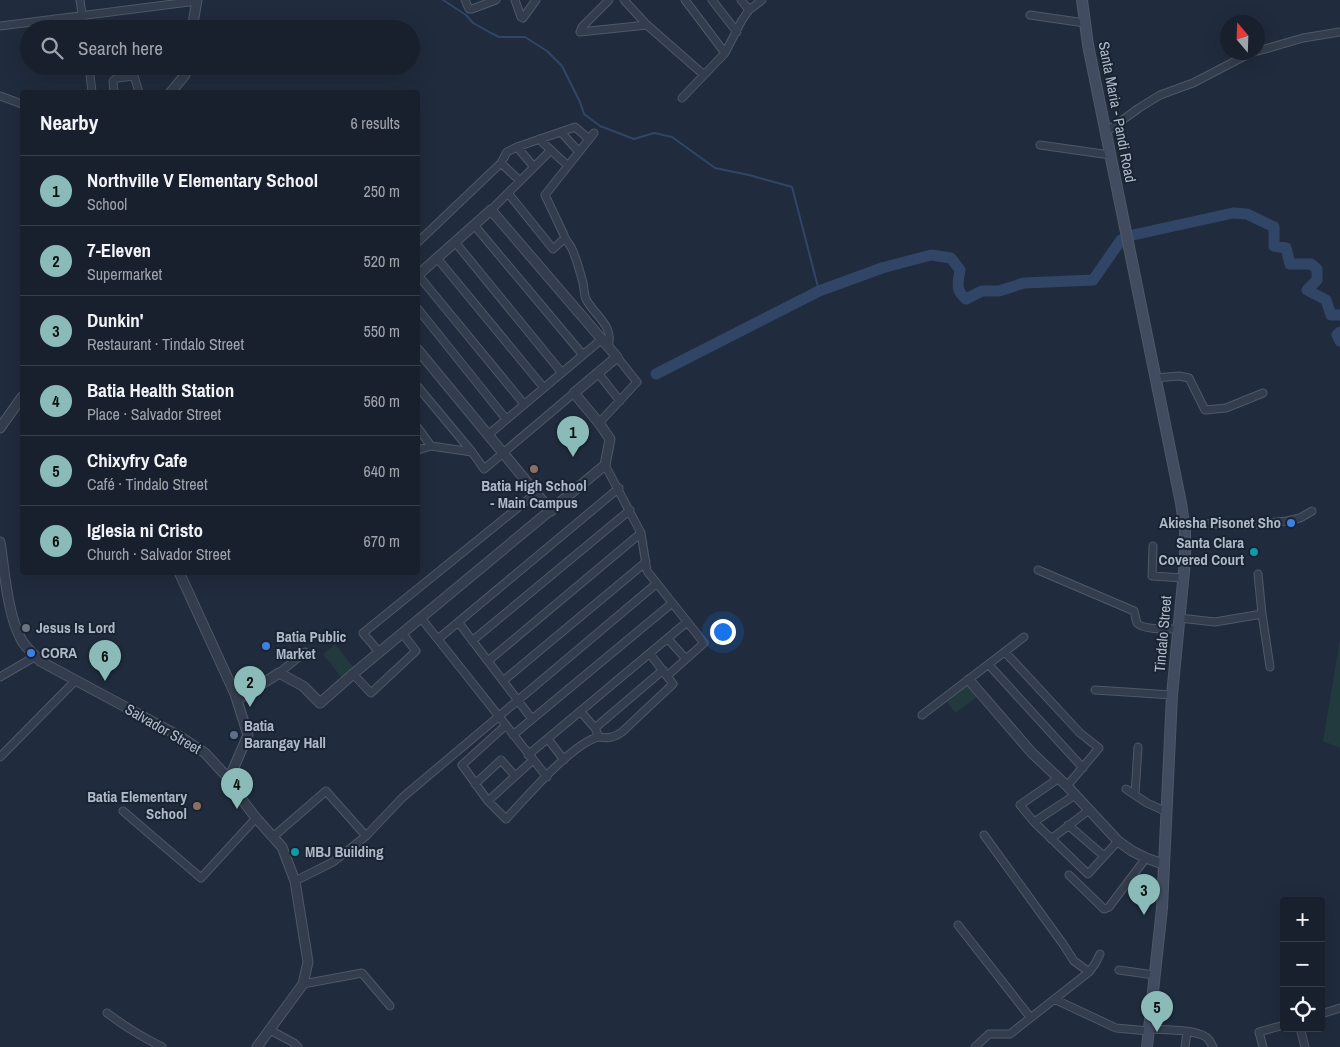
<!DOCTYPE html>
<meta charset="utf-8">
<style>
body{margin:0;font-family:"Archivo Narrow",sans-serif;background:#252d3a;color:#f1f3f6}
.controls{position:absolute;right:15px;bottom:15px;display:grid;overflow:hidden;border-radius:5px;box-shadow:0 5px 20px #0002}
.controls button{width:45px;height:45px;display:grid;place-items:center;padding:0;border:0;border-bottom:1px solid #363e4a;background:#18202e;color:#f1f3f6;font:25px sans-serif}
.compass{position:absolute;left:1220px;top:15px;width:45px;height:45px;border-radius:50%;background:#18202e;box-shadow:0 5px 20px #0002;rotate:341deg}
.you{position:absolute;left:722px;top:631px;width:18px;height:18px;margin:-12px;border:4px solid #fff;border-radius:50%;background:#1a73e8;box-shadow:0 0 0 8px #1a73e833}
.badge{display:grid;place-items:center;width:32px;height:32px;border-radius:50%;background:#8bbbb9;color:#111;font-size:16px;font-weight:700}
.pin{position:absolute;translate:-50% -41px;filter:drop-shadow(0 1px 2px #0008)}
.pin::after{content:'';position:absolute;top:26px;width:18px;height:15px;background:inherit;clip-path:polygon(0 0,100% 0,50% 100%)}
.list{margin:0;padding:0;list-style:none}
h2{display:flex;justify-content:space-between;align-items:center;height:65px;margin:0;padding:0 20px;font-size:21px}
h2 small{font-size:16px;font-weight:400;color:#9fa3aa}
.list li{display:grid;grid-template-columns:32px 1fr auto;gap:15px;align-items:center;box-sizing:border-box;height:70px;padding:0 20px;border-top:1px solid #363e4a}
.list b{display:block;font-size:19px;white-space:nowrap}
.list p{margin:0;font-size:16px;white-space:nowrap;color:#9fa3aa}
.list em{font-size:16px;font-style:normal;color:#9fa3aa}
.icon{flex:none;width:28px;height:28px;fill:none;stroke:currentColor;stroke-width:2;stroke-linecap:round;stroke-linejoin:round}
.map{position:relative;flex:none;width:1340px;height:1047px;overflow:hidden}
.search{position:absolute;background:#18202e;box-shadow:0 5px 20px #0002;left:20px;top:20px;width:400px;height:55px;display:flex;align-items:center;gap:12px;box-sizing:border-box;padding:0 18px;border-radius:28px;color:#9fa3aa;font-size:19px}
.panel{position:absolute;background:#18202e;box-shadow:0 5px 20px #0002;left:20px;top:90px;width:400px;height:485px;border-radius:5px}
.map>svg:first-child{display:block}
.green{fill:#223a3e}
.lines{fill:none;stroke-linecap:round;stroke-linejoin:round}
.stream{stroke:#314666;stroke-width:2}
.river{stroke:#314666;stroke-width:11}
.minor-casing{stroke:#4e5867;stroke-width:9}
.tertiary-casing{stroke:#4e5867;stroke-width:11}
.secondary-casing{stroke:#4e5867;stroke-width:12}
.minor{stroke:#343d4d;stroke-width:7}
.tertiary{stroke:#343d4d;stroke-width:9}
.secondary{stroke:#414c60;stroke-width:10}
.education-dot{fill:#8d6e63;stroke:#192331;stroke-width:2}
.shop-dot{fill:#3f7fe0;stroke:#192331;stroke-width:2}
.culture-dot{fill:#0f9aa8;stroke:#192331;stroke-width:2}
.worship-dot{fill:#6b7280;stroke:#192331;stroke-width:2}
.service-dot{fill:#5c6f8a;stroke:#192331;stroke-width:2}
.labels{text-anchor:middle;stroke-width:4;stroke-linejoin:round;paint-order:stroke}
.street-label{font-size:15px;fill:#aeb8c9;stroke:#192331}
.poi-label{font-size:15px;font-weight:bold;fill:#aeb8c9;stroke:#192331;text-anchor:start}
</style>
<div class="map">
<svg width="1340" height="1047" viewBox="0 0 1340 1047">
<rect width="100%" height="100%" fill="#202b3d"/>
<path class="green" d="M1340 639V748L1323 741Z
M335 644 354 668 342 678 323 654Z
M968 685 977 697 955 713 946 701Z"/>
<g class="lines">
<path class="stream" d="M443 0 466 15 473 23 491 33 499 37H525L547 51 562 66 580 102 584 114 600 126 634 139 654 133 672 137 715 168 749 175 792 187 819 291"/>
<path class="river" d="M1340 332 1337 335 1340 341
M656 374 819 291 882 268 931 255 951 258 960 270C958 283 955 290 966 299L982 291H999L1024 283 1093 280 1121 240 1133 235 1233 213 1247 214 1274 227V246L1286 248 1290 264H1311L1317 269V280L1307 290 1326 300 1331 315H1340"/>
<g class="minor-casing">
<path id="minor" d="M80 0 84 29
M465 0 469 9H472L496 0
M515 0 521 17 523 18 536 0
M609 0 582 27 580 32 647 25 704 75
M624 0 647 25
M685 0 725 53
M712 0 737 32
M741 0 749 10
M1030 15 1085 23
M0 26 197 1
M1258 51 1303 38 1340 32
M89 66 92 92
M114 92 113 81 117 78 134 76 139 92
M0 96 22 104
M682 98 725 53 742 20 749 10 762 0
M561 132 579 152
M1106 132 1139 108 1160 95 1193 83 1243 57 1254 52
M594 133 545 195 563 233C565 240 569 243 572 249 577 260 580 272 583 283 584 288 584 294 586 299 593 314 615 326 608 346
M539 139 568 166
M1040 145 1110 155
M517 147 534 167
M501 163 520 181
M508 193 553 249 564 239
M491 210 551 150
M474 225 583 355
M418 242 501 163 507 152 517 147 575 127 589 139
M455 242 562 373
M437 258 544 388
M418 275 524 404
M418 309 506 419
M598 373 620 401
M1155 378 1179 376 1189 378 1205 410 1226 408 1263 393
M418 387 472 452
M599 423 637 382 617 357
M418 428 431 446
M488 435 602 339
M418 450 431 446 472 452 484 469 574 393
M605 465 641 533 647 571 704 643 667 676
M1184 523 1244 525 1259 524 1287 521 1300 518 1312 511
M1153 546 1152 576 1184 578
M1038 570 1134 611C1135 614 1136 620 1137 623 1142 630 1170 629 1178 629
M1262 614 1270 667
M421 618 547 777
M1179 618 1215 622 1262 614 1258 574
M459 623 532 719
M438 639 619 488
M668 639 686 659
M472 641 630 510
M379 652 363 633 536 493
M1005 652 1080 733 1099 748 1067 786
M488 661 641 533
M989 665 1083 768
M279 673 305 652
M353 674 371 693 416 651 402 633
M0 677 36 656
M503 681 646 562
M1095 690 1172 695
M581 712 595 728 599 737C609 739 614 737 622 732L673 684 650 654
M922 715 1024 637
M505 726 462 765 488 801 506 819C526 798 573 742 599 737
M595 728 663 670
M513 735 671 604
M548 739 564 760
M528 755 687 622
M0 757 75 681
M1059 778 1020 805 1034 822 1088 874 1118 841
M475 784 501 760 515 776
M1126 789 1147 803 1167 812
M1135 795 1138 747
M488 801 533 760
M123 811 201 878 256 818
M1034 822 1075 795
M1068 825 1104 856
M984 835 1063 944 1074 961 1089 972
M274 836 326 791 366 836
M1051 839 1089 810
M1069 875 1104 909 1109 907 1146 858
M295 881 333 862 366 836 403 797 656 584
M958 925 1030 1017
M1119 970 1154 975
M303 984 362 973 390 1006
M1054 999 1116 1028 1149 1031
M107 1013C124 1026 142 1037 162 1047
M1321 1014 1340 1008
M1300 1028 1305 1047
M1149 1029C1164 1030 1193 1029 1206 1037 1209 1039 1211 1043 1213 1047
M270 1030 294 1043 298 1047
M975 1047 989 1034H1010L1089 972 1095 964 1100 954
M1185 1047 1187 1032
M1263 1047 1259 1032 1284 1025"/>
</g>
<g class="tertiary-casing">
<path id="tertiary" d="M192 29 197 0
M171 92 185 75 186 66
M418 350 551 511
M0 428 22 397
M0 542C5 573 7 614 22 641 27 649 34 654 40 661L181 737 205 753 229 779 240 797 256 818 282 847 295 881 308 962 303 984 257 1047
M179 572 235 694 248 735 229 779
M969 680 1032 753 1067 786 1118 841 1132 851 1146 858 1163 864
M237 700 279 673 303 686 320 703 353 674 605 465 610 439 599 423 574 393 617 357 491 210 418 275"/>
</g>
<g class="secondary-casing">
<path id="secondary" d="M1082 0 1088 45 1181 503 1185 531V561L1172 695 1162 908 1147 1047"/>
</g>
<use href="#minor" class="minor"/>
<use href="#tertiary" class="tertiary"/>
<use href="#secondary" class="secondary"/>
</g>
<g class="education-dot">
<circle cx="534" cy="469" r="5"/>
<circle cx="197" cy="806" r="5"/>
</g>
<g class="shop-dot">
<circle cx="1291" cy="523" r="5"/>
<circle cx="266" cy="646" r="5"/>
<circle cx="31" cy="653" r="5"/>
</g>
<g class="culture-dot">
<circle cx="1254" cy="552" r="5"/>
<circle cx="295" cy="852" r="5"/>
</g>
<circle class="worship-dot" cx="26" cy="628" r="5"/>
<circle class="service-dot" cx="234" cy="735" r="5"/>
<g class="labels">
<g class="street-label">
<text transform="translate(1117 112) rotate(79)" y="5">Santa Maria - Pandi Road</text>
<text transform="translate(1163 634) rotate(-85)" y="5">Tindalo Street</text>
<text transform="translate(163 729) rotate(30)" y="5">Salvador Street</text>
</g>
<g class="poi-label">
<text x="534" y="491" text-anchor="middle">Batia High School<tspan x="534" dy="17">- Main Campus</tspan></text>
<text x="1281" y="528" text-anchor="end">Akiesha Pisonet Sho</text>
<text x="1244" y="548" text-anchor="end">Santa Clara<tspan x="1244" dy="17">Covered Court</tspan></text>
<text x="36" y="633">Jesus Is Lord</text>
<text x="276" y="642">Batia Public<tspan x="276" dy="17">Market</tspan></text>
<text x="41" y="658">CORA</text>
<text x="244" y="731">Batia<tspan x="244" dy="17">Barangay Hall</tspan></text>
<text x="187" y="802" text-anchor="end">Batia Elementary<tspan x="187" dy="17">School</tspan></text>
<text x="305" y="857">MBJ Building</text>
</g>
</g>
</svg>
<div class="controls">
<button>+</button>
<button>−</button>
<button><svg class="icon" aria-label="locate" viewBox="0 0 24 24"><circle cx="12" cy="12" r="6"/><path d="M12 2v4M12 18v4M2 12h4M18 12h4"/></svg></button>
</div>
<svg class="compass" viewBox="-18 -18 36 36"><path d="M0-13l5 13h-10z" fill="#e53935"/><path d="M0 13l5-13h-10z" fill="#9fa3aa"/></svg>
<div class="you"></div>
<div class="pin badge" style="left:573px;top:457px">1</div>
<div class="pin badge" style="left:250px;top:707px">2</div>
<div class="pin badge" style="left:1144px;top:915px">3</div>
<div class="pin badge" style="left:237px;top:809px">4</div>
<div class="pin badge" style="left:1157px;top:1032px">5</div>
<div class="pin badge" style="left:105px;top:681px">6</div>
<div class="search"><svg class="icon" aria-label="search" viewBox="0 0 24 24"><circle cx="10" cy="10" r="6"/><path d="M15 15l6 6"/></svg>Search here</div>
<section class="panel">
<h2>Nearby<small>6 results</small></h2>
<ul class="list">
<li><span class="badge">1</span><div><b>Northville V Elementary School</b><p>School</p></div><em>250 m</em></li>
<li><span class="badge">2</span><div><b>7-Eleven</b><p>Supermarket</p></div><em>520 m</em></li>
<li><span class="badge">3</span><div><b>Dunkin'</b><p>Restaurant · Tindalo Street</p></div><em>550 m</em></li>
<li><span class="badge">4</span><div><b>Batia Health Station</b><p>Place · Salvador Street</p></div><em>560 m</em></li>
<li><span class="badge">5</span><div><b>Chixyfry Cafe</b><p>Café · Tindalo Street</p></div><em>640 m</em></li>
<li><span class="badge">6</span><div><b>Iglesia ni Cristo</b><p>Church · Salvador Street</p></div><em>670 m</em></li>
</ul>
</section>
</div>
